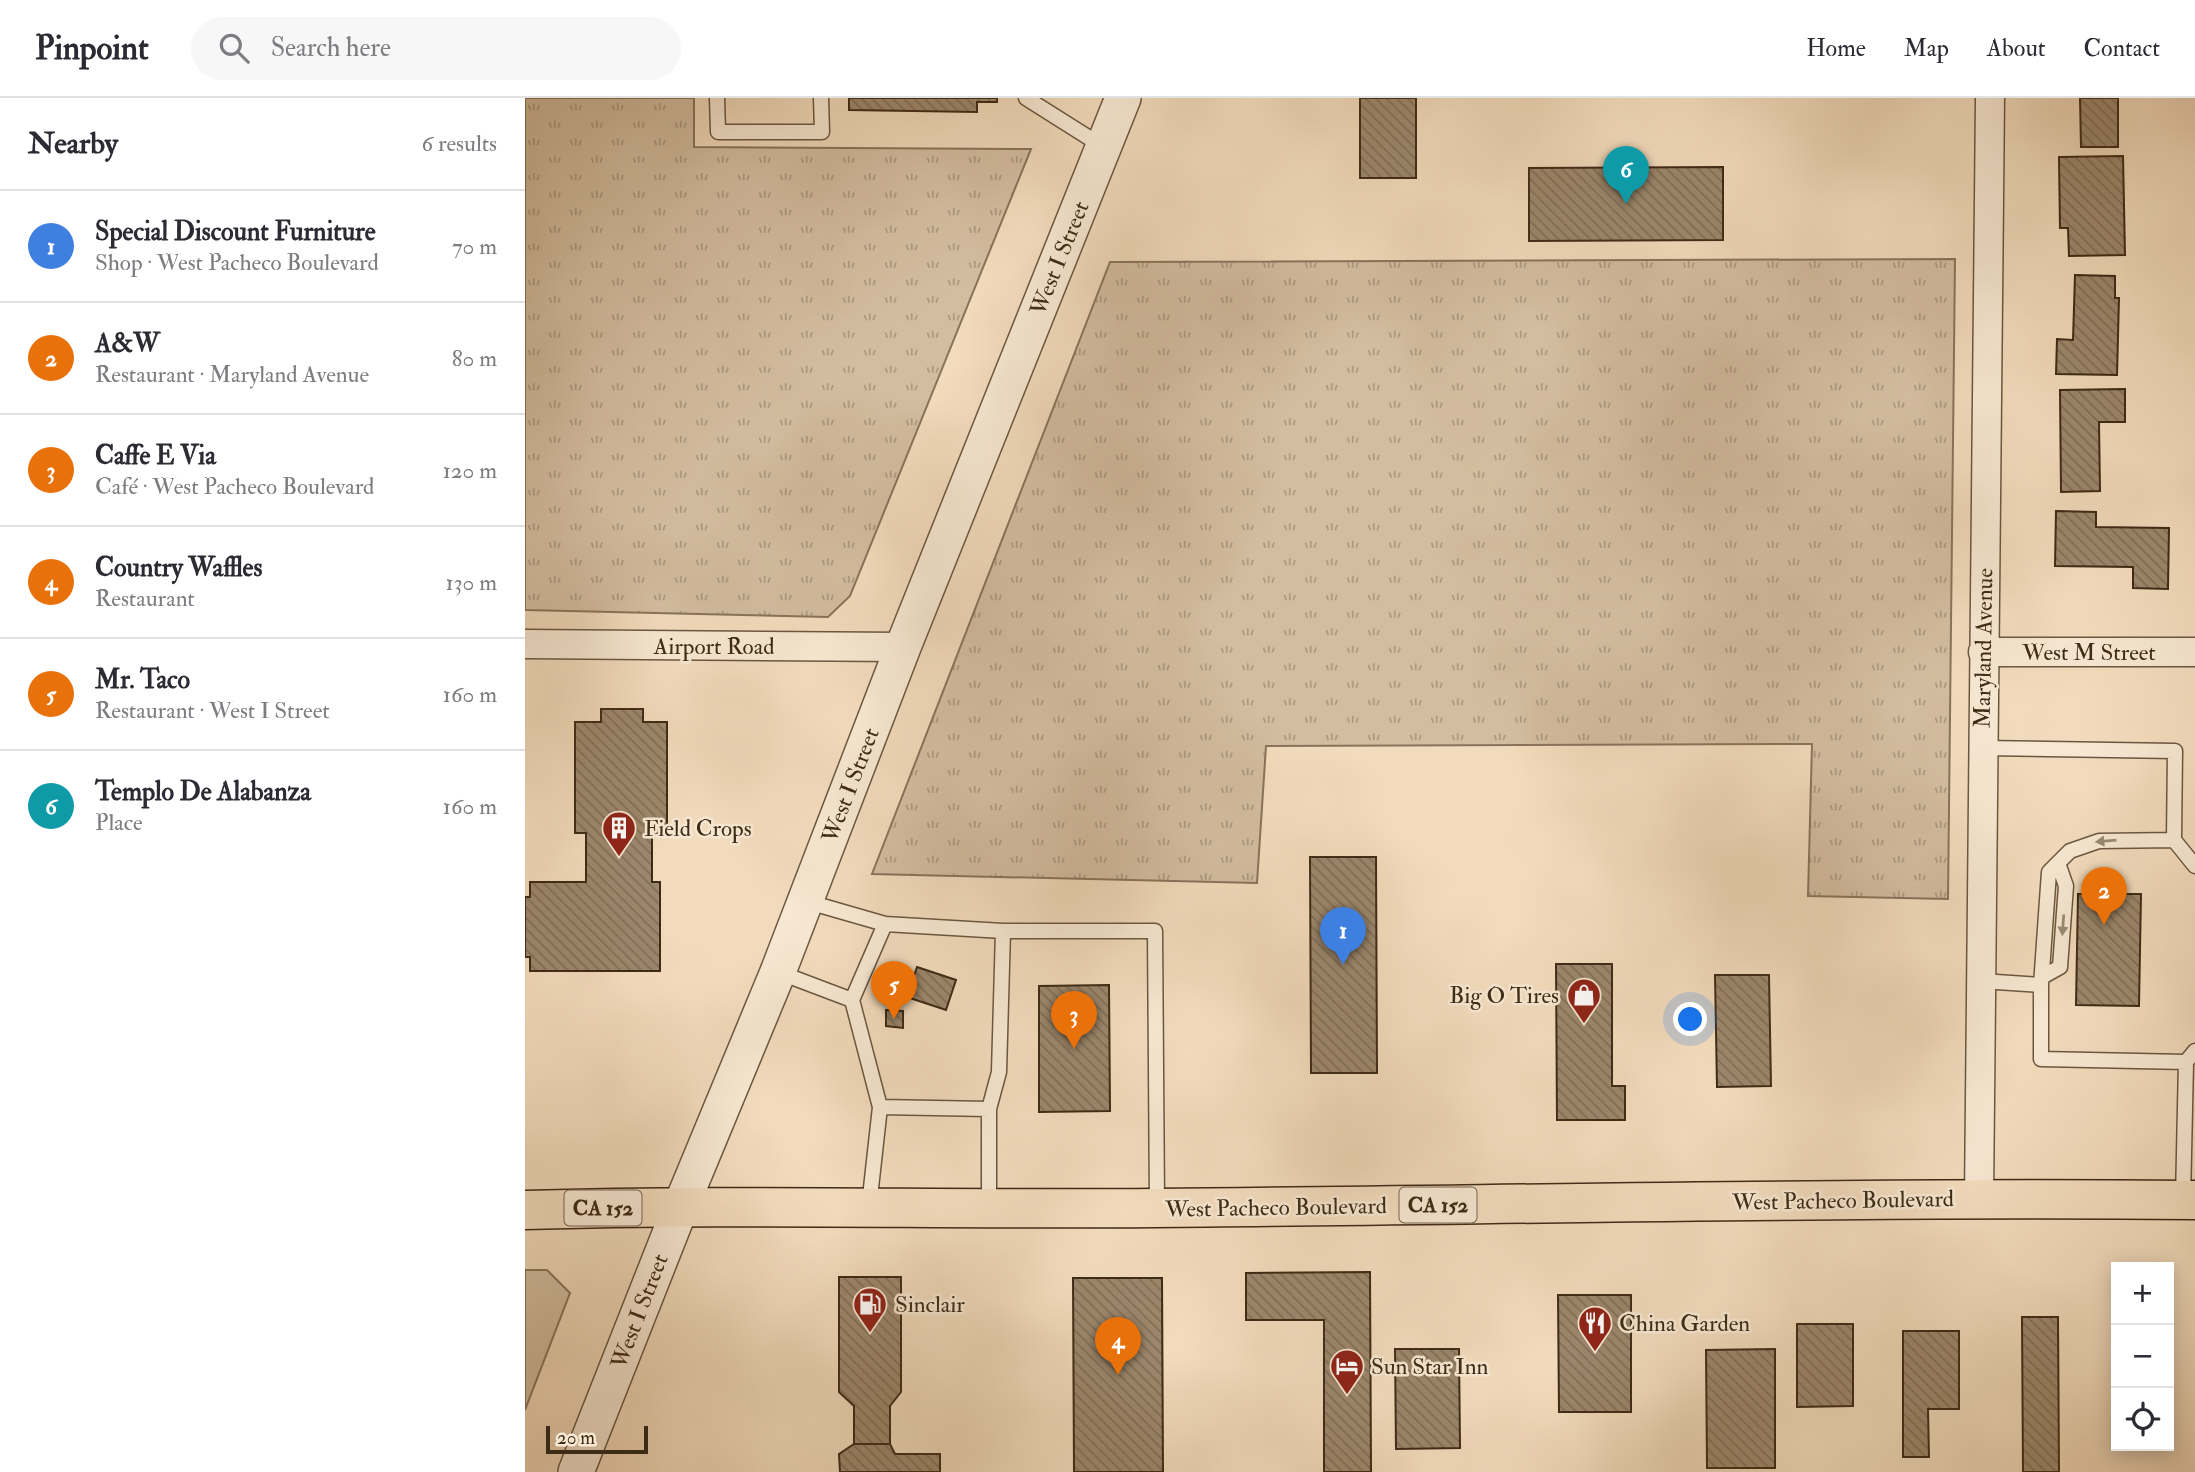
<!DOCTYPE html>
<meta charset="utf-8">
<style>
body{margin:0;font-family:"IM FELL Double Pica",serif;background:#f7f7f7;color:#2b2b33}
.controls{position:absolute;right:21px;bottom:21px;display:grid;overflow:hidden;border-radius:0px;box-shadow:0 4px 18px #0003}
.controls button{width:63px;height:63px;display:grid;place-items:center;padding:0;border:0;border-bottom:2px solid #e1e1e2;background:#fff;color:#2b2b33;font:35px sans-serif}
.scale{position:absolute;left:21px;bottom:18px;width:102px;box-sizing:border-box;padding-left:7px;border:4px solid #3e2b16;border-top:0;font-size:19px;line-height:24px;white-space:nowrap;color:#3e2b16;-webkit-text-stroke:5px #f7e8d3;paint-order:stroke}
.you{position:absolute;left:1166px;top:922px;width:24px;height:24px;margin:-18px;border:5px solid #fff;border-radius:50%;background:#1a73e8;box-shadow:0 0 0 10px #1a73e833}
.badge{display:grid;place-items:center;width:46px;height:46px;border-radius:50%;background:#111827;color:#fff;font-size:23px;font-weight:700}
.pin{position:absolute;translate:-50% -58px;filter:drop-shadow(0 2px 4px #0008)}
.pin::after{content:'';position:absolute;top:37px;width:24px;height:21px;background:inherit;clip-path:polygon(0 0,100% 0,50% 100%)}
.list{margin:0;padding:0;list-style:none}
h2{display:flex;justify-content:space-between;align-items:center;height:91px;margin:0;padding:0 28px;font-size:30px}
h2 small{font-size:23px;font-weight:400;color:#7c7c81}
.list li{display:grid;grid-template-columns:46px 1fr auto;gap:21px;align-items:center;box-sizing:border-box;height:112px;padding:0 28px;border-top:2px solid #e1e1e2}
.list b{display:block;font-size:26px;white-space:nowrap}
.list p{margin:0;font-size:23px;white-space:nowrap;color:#7c7c81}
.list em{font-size:23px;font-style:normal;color:#7c7c81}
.icon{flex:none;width:38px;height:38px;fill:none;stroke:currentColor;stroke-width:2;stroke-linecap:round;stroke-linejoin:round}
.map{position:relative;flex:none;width:1670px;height:1374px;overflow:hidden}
header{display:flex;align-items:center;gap:42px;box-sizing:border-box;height:98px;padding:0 35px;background:#fff;border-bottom:2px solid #e1e1e2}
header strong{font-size:33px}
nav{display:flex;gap:38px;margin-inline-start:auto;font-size:24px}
.search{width:490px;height:63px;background:#f7f7f7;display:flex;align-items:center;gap:18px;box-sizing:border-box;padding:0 24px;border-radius:38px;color:#7c7c81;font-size:26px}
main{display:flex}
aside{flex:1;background:#fff}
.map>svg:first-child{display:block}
.grass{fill:url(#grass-tufts);stroke:#88745b;stroke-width:2}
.park{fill:#d3bda0;stroke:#88745b;stroke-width:2}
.building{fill:url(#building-back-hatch);stroke:#3e2b16;stroke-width:2}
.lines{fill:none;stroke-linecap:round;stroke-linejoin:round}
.service-casing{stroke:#6b5740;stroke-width:17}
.minor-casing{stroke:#6b5740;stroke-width:31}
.tertiary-casing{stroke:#6b5740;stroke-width:38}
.trunk-casing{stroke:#3e2b16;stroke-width:41}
.service{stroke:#f7e8d3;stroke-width:14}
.minor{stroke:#f7e8d3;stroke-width:28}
.tertiary{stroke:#f7e8d3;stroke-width:35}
.trunk{stroke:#f2dbbc;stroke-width:38}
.oneway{fill:#9a8a74}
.labels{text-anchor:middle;stroke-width:5;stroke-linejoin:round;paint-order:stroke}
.shield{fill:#f7e8d3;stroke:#76644f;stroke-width:2}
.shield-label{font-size:21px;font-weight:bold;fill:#3e2b16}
.street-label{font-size:23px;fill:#3e2b16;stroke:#f7e8d3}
.poi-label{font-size:23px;fill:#3e2b16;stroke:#f7e8d3;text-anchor:start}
</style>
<header>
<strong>Pinpoint</strong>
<div class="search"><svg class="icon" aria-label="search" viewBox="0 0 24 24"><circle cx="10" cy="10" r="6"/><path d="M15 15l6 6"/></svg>Search here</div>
<nav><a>Home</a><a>Map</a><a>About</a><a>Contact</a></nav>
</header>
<main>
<aside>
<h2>Nearby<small>6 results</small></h2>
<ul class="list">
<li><span class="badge" style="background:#3f7fe0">1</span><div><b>Special Discount Furniture</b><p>Shop · West Pacheco Boulevard</p></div><em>70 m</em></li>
<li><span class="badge" style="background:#e8710a">2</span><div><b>A&amp;W</b><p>Restaurant · Maryland Avenue</p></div><em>80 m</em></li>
<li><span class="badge" style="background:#e8710a">3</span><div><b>Caffe E Via</b><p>Café · West Pacheco Boulevard</p></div><em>120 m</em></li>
<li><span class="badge" style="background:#e8710a">4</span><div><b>Country Waffles</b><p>Restaurant</p></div><em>130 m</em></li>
<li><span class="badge" style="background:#e8710a">5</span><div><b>Mr. Taco</b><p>Restaurant · West I Street</p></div><em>160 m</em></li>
<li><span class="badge" style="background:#0f9aa8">6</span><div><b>Templo De Alabanza</b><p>Place</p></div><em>160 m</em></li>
</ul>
</aside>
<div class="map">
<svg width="1670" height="1374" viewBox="0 0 1670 1374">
<defs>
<pattern id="grass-tufts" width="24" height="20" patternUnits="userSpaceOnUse" patternTransform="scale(1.75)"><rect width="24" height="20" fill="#d3bda0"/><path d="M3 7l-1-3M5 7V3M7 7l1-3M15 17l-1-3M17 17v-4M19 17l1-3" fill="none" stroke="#ad9a81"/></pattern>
<pattern id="building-back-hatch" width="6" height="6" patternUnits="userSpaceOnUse" patternTransform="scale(1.75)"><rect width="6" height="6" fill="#9c876c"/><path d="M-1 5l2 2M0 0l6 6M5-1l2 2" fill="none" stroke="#816f58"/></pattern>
</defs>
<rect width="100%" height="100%" fill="#f2dbbc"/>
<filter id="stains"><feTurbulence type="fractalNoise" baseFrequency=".00286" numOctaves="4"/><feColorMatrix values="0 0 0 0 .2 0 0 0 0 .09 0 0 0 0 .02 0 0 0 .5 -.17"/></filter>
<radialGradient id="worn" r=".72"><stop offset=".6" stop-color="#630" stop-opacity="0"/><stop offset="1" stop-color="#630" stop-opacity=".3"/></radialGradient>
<path class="grass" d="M0 0H169V49L506 51 325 498 303 519 0 512Z
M1430 161 1423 801 1283 798 1287 646 741 648 732 785 347 776 585 164Z"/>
<path class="park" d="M0 1172H22L45 1195 0 1312Z"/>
<path class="building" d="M324 0H472V4H452V14L324 12Z
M835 0H891V80H835Z
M835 0H891V80H835Z
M1555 0H1593V49H1556Z
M1598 58 1600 157 1544 158 1543 130H1535L1534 59Z
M1198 69V142L1004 143V70Z
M1550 177 1590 178V200H1594L1592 277 1531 276 1532 241 1548 242Z
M1600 291V324H1574L1575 393 1536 394 1535 292Z
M1531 413 1571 414V429L1644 430 1643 491 1608 490V469L1530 468Z
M76 611H118V624H142V735H127V784H135V873H5V859H0V799H5V784H61V735H50V624H76Z
M785 759H851L852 975H786Z
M1553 796H1616L1614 908 1551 907Z
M1031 866H1087V988H1100V1022H1032Z
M392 869 431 882 421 912 382 899Z
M1190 877H1244L1246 988 1192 989Z
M584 887 585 1013 514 1014V888Z
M361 912 378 913V930L361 928Z
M845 1174 846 1374H799V1222H721V1175Z
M314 1179H376V1294L365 1308V1346H329V1308L314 1294Z
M548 1180H637L638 1374H549Z
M1033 1197H1106V1314H1034Z
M1497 1219H1533L1534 1374H1498Z
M1272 1226H1328V1308L1272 1309Z
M1378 1233H1434V1311H1403L1404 1359H1378Z
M870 1251H934L935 1350 871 1351Z
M1250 1251V1370H1182L1181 1252Z
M329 1346H365L370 1356H415V1374H315L314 1356Z"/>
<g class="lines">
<g class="service-casing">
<path id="service" d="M192 0 193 34H297L296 0
M501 0 577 48
M1457 650 1650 653 1649 742 1670 768
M280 803 360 826 478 833 474 974 464 1011V1110
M478 833H630L632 1107
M253 874 327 902 355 1009 344 1108
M1517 879 1535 869 1541 788 1533 765
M1456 883 1516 887V961L1661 964
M1516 887 1524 774 1545 753 1574 743 1649 742
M327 902 360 826
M355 1009 464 1011
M1658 1101 1661 964 1670 953"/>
</g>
<g class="minor-casing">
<path id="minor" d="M0 546 378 549
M1458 554H1670
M1454 1101 1465 0"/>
</g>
<g class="tertiary-casing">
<path id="tertiary" d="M51 1374 156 1108 253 874 378 549 598 0"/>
</g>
<g class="trunk-casing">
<path id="trunk" d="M0 1112C210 1106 420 1112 629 1110 976 1107 1323 1099 1670 1102"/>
</g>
<use href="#service" class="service"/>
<use href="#minor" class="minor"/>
<use href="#tertiary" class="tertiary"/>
<use href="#trunk" class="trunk"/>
</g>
<defs><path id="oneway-solid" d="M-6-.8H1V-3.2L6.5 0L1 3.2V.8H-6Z" transform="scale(1.75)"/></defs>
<g class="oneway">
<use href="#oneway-solid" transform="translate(1581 743) rotate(175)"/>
<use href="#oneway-solid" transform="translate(1538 827) rotate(94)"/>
</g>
<defs>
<g id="building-pin" transform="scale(1.75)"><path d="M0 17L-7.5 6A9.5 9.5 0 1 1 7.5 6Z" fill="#8f2418" stroke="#f7e8d3"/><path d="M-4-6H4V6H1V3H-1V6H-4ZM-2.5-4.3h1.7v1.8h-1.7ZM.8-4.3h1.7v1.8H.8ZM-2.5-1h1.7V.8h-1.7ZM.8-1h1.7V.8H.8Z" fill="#fff"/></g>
<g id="shop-pin" transform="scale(1.75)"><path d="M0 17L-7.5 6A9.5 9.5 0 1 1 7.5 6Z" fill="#8f2418" stroke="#f7e8d3"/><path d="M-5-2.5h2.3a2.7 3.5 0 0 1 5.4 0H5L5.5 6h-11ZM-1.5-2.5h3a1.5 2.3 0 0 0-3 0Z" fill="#fff"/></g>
<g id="fuel-pin" transform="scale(1.75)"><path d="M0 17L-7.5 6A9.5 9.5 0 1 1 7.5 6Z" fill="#8f2418" stroke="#f7e8d3"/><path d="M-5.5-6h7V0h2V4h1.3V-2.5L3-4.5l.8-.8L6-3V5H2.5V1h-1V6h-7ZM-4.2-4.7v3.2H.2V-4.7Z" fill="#fff"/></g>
<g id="restaurant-pin" transform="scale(1.75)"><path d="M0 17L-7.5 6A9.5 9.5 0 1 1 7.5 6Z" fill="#8f2418" stroke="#f7e8d3"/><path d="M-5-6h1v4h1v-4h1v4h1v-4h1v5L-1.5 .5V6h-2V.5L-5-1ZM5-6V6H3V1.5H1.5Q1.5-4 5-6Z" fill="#fff"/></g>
<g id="hotel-pin" transform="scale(1.75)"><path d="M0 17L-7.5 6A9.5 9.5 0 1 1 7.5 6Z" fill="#8f2418" stroke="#f7e8d3"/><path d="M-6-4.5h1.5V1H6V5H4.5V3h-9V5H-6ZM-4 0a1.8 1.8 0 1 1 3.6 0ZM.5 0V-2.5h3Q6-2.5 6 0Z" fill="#fff"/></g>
</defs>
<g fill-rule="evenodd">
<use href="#building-pin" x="94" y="730"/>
<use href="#shop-pin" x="1059" y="897"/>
<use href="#fuel-pin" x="345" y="1206"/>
<use href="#restaurant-pin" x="1070" y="1225"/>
<use href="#hotel-pin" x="822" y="1268"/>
</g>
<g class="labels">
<g class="shield">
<rect x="874.5" y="1089.5" width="77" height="35" rx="5"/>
<rect x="39.5" y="1092.5" width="77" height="35" rx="5"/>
</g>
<g class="shield-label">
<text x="913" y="1114">CA 152</text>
<text x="78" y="1117">CA 152</text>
</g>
<g class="street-label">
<text transform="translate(534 160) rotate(-68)" y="8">West I Street</text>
<text x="189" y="556">Airport Road</text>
<text transform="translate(1458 550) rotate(-89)" y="8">Maryland Avenue</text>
<text x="1564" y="562">West M Street</text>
<text transform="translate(325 687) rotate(-69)" y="8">West I Street</text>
<text transform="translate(1318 1102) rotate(-1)" y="8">West Pacheco Boulevard</text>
<text transform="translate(751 1109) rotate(-1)" y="8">West Pacheco Boulevard</text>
<text transform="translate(114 1213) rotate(-69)" y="8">West I Street</text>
</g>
<g class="poi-label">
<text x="119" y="738">Field Crops</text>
<text x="1034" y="905" text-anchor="end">Big O Tires</text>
<text x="370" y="1214">Sinclair</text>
<text x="1094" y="1233">China Garden</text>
<text x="846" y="1276">Sun Star Inn</text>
</g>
</g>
<rect width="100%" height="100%" filter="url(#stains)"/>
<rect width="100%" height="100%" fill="url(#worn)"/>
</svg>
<div class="controls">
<button>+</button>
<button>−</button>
<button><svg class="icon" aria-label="locate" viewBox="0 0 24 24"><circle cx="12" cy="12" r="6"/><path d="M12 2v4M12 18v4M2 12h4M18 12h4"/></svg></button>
</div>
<div class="scale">20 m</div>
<div class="you"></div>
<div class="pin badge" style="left:818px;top:867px;background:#3f7fe0">1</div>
<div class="pin badge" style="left:1579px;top:827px;background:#e8710a">2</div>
<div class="pin badge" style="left:549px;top:951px;background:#e8710a">3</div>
<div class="pin badge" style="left:593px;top:1277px;background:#e8710a">4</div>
<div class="pin badge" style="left:369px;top:921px;background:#e8710a">5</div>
<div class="pin badge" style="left:1101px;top:106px;background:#0f9aa8">6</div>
</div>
</main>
